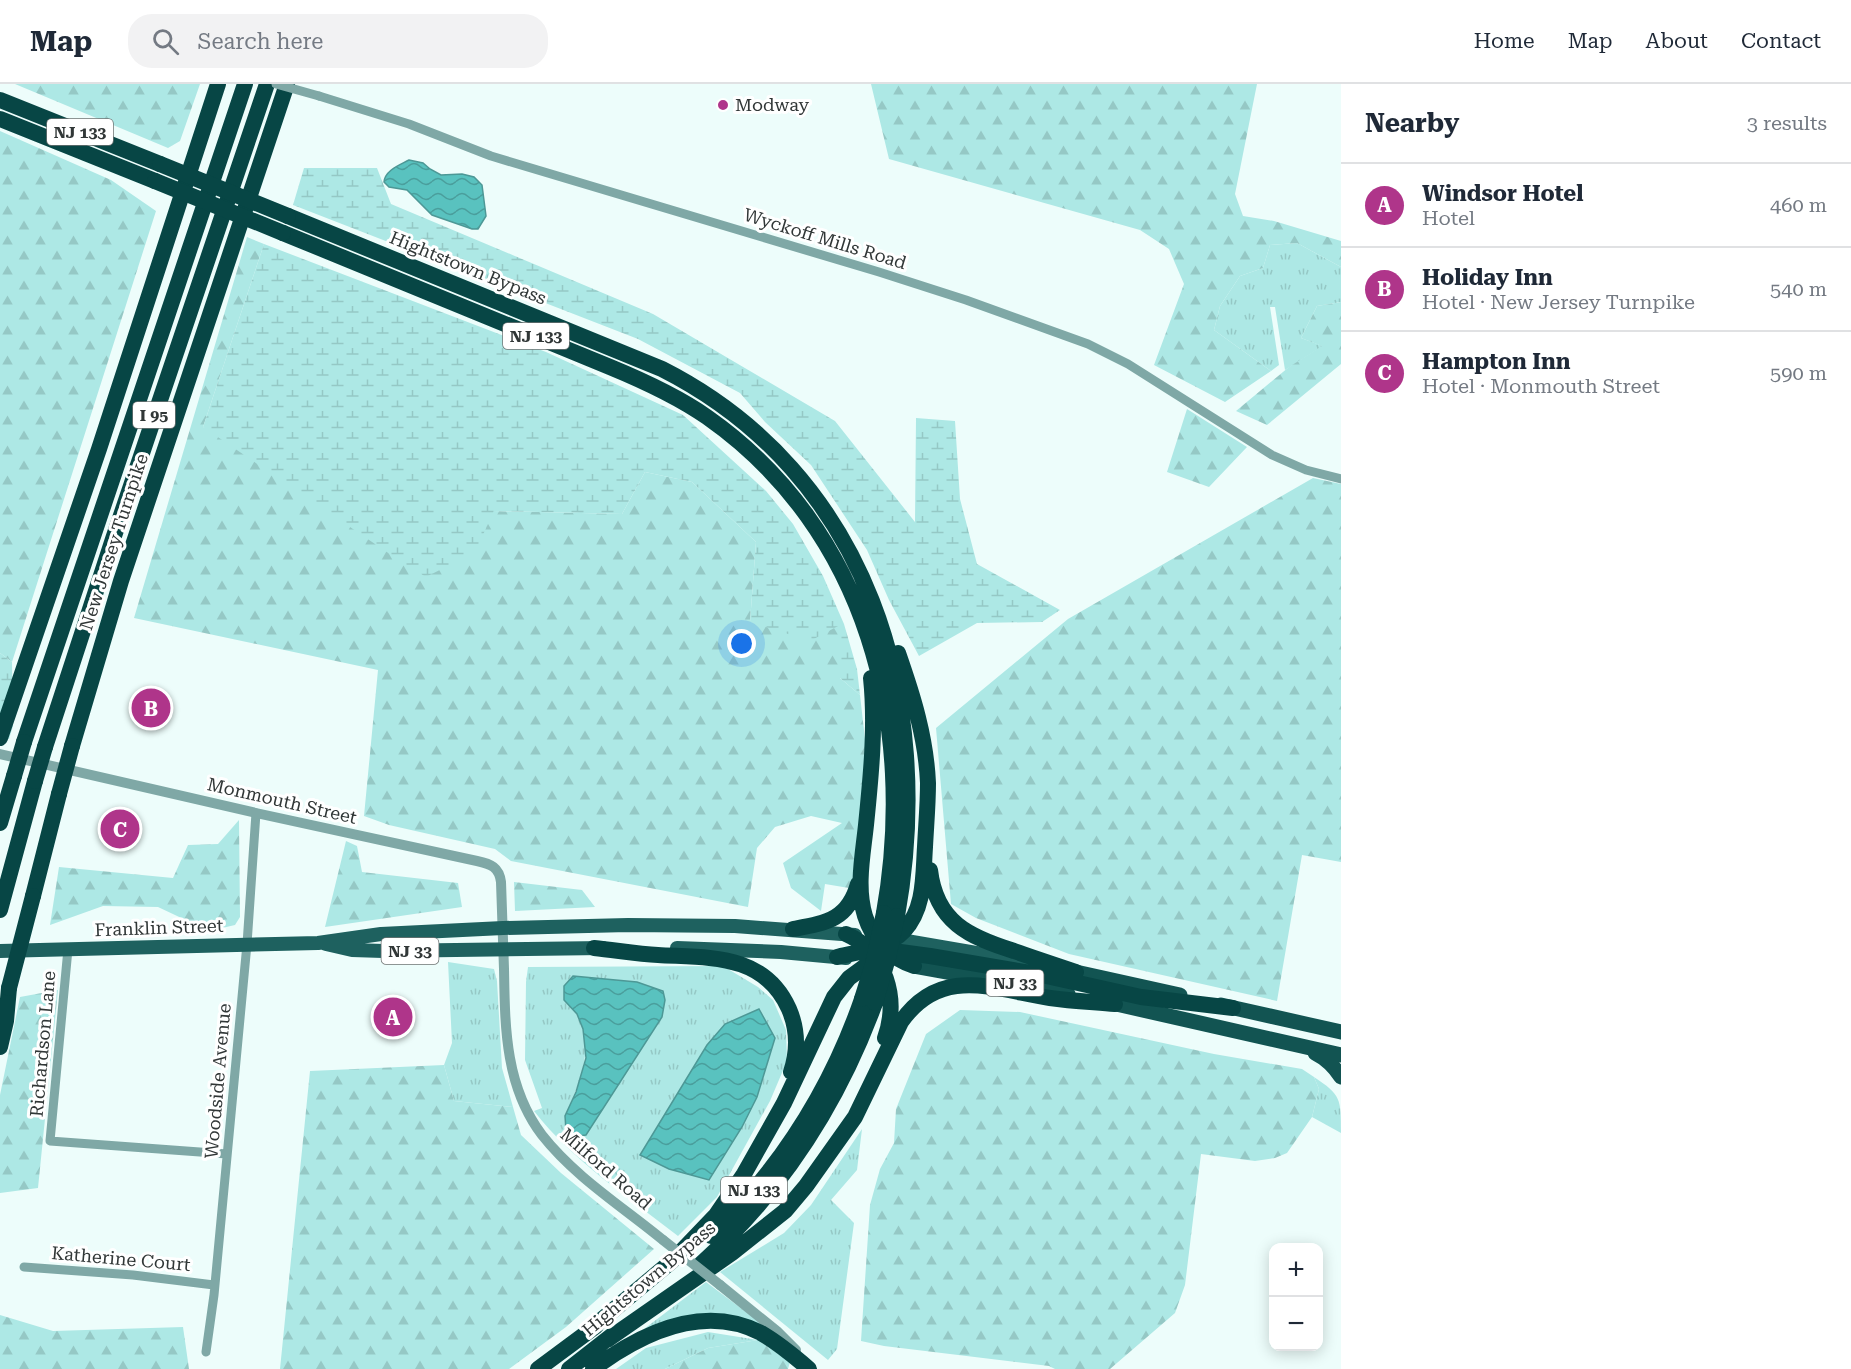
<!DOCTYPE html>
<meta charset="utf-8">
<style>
body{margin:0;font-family:"Roboto Serif",serif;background:#f2f2f3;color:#1f2937}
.controls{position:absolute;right:18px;bottom:18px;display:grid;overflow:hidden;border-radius:12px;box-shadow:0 3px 15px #0003}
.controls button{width:54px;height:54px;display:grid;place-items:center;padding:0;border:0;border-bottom:2px solid #e0e1e3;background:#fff;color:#1f2937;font:30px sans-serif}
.you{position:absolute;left:742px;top:560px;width:21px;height:21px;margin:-15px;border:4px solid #fff;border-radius:50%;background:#1a73e8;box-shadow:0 0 0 9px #1a73e833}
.badge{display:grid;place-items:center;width:39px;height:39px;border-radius:50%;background:#af358a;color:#fff;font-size:20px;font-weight:700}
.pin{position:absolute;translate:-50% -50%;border:3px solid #fff;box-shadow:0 2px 6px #0006}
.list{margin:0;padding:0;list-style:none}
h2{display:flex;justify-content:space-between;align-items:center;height:78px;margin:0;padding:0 24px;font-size:26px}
h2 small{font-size:20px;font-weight:400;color:#747a83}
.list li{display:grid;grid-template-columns:39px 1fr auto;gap:18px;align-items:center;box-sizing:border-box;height:84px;padding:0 24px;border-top:2px solid #e0e1e3}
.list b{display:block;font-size:22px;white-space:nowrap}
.list p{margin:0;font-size:20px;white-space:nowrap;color:#747a83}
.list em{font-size:20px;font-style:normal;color:#747a83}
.icon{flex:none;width:33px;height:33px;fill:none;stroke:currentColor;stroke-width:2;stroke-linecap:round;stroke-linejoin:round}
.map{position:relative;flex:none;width:1341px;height:1285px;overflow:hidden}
header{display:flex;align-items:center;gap:36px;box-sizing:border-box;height:84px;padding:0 30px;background:#fff;border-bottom:2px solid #e0e1e3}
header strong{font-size:28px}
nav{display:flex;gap:33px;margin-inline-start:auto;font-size:21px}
.search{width:420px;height:54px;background:#f2f2f3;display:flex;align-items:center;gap:15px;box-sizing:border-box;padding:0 21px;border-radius:24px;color:#747a83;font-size:22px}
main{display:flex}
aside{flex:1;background:#fff}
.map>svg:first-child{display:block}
.grass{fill:url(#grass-tufts);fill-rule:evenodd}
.forest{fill:url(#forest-firs)}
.wetland{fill:url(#wetland-marsh)}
.water{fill:url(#water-waves);stroke:#4d9896;stroke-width:1.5}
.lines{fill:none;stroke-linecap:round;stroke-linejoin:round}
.minor{stroke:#7fa8a6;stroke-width:9}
.tertiary{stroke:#7fa8a6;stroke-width:10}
.primary{stroke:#1e615f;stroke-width:14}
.trunk{stroke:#125452;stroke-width:15}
.motorway{stroke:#074645;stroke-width:16}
.minor-bridge{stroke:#7fa8a6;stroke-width:9}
.tertiary-bridge{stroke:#7fa8a6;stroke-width:10}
.motorway-bridge{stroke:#074645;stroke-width:16}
.poi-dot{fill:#af358a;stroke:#fff;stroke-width:2}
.labels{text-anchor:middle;stroke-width:6;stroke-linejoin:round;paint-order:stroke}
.shield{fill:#fff;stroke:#6f7373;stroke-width:1.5}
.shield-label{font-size:16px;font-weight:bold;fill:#313737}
.poi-label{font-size:18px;fill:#313737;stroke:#fff;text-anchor:start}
.street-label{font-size:18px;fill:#313737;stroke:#fff}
</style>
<header>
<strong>Map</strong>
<div class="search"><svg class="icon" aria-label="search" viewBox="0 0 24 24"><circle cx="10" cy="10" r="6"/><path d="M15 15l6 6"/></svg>Search here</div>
<nav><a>Home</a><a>Map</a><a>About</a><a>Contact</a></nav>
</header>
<main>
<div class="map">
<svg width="1341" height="1285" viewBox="0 0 1341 1285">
<defs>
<pattern id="grass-tufts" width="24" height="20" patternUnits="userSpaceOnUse" patternTransform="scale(1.5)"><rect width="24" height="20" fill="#ade8e5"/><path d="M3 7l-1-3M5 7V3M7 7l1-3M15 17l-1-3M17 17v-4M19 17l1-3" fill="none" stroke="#95c8c5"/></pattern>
<pattern id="forest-firs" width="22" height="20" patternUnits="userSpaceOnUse" patternTransform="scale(1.5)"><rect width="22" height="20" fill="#ade8e5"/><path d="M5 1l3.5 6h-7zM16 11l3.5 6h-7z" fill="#95c8c5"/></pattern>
<pattern id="wetland-marsh" width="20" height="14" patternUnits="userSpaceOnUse" patternTransform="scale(1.5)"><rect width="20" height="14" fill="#ade8e5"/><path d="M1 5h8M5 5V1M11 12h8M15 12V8" fill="none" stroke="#95c8c5"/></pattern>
<pattern id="water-waves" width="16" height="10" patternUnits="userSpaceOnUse" patternTransform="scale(1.5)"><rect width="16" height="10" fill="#59c2bf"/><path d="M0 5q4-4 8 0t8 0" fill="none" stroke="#4a9e9c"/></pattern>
</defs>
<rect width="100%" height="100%" fill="#edfdfb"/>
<path class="grass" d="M1297 159 1341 183V218L1317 222 1301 254 1323 262 1285 286 1275 223H1270L1279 281 1271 287 1214 246 1220 222 1240 192 1263 184 1270 161Z
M448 878 494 885 497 897 502 984 513 1023 454 1017 444 981 452 959Z
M723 882 758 903 773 916 786 946 787 977 770 1017 717 1113 678 1152C628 1113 573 1077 534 1027L542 1024 525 976 526 898 528 883ZM573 892 637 898 565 1032C578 1003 597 960 577 930 573 925 568 920 564 916V902ZM738 935 749 1028 742 1043 720 1078 725 940Z
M1314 993C1341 1011 1341 1014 1341 1049L1312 1033 1319 1005Z
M862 1045 857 1086 831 1116 854 1139 837 1265 828 1276 720 1188 784 1149 811 1121Z
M706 1198 762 1240 644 1245Z
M708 1248 758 1256 708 1264 665 1285H616L646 1264Z"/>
<path class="forest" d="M15 0H200L180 57 168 64Z
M871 0H1257L1235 110 1243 132 1274 137 1341 157V183L1297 159 1270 161 1263 184 1240 192 1220 222 1214 246 1271 287 1225 318 1154 281 1184 200 1169 165 1140 146 889 75Z
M0 47 111 96 156 127 12 578 0 569Z
M247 153 264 160 203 343 494 427 622 430 645 388 692 398 756 458 750 538 840 541V594L860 611 867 673 855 805 825 800 821 827 791 804 783 779 842 739 811 732 775 743 757 764 748 823 511 777 495 765 389 741 364 732 378 586 134 534Z
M1341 218V280L1267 341 1236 327 1289 283 1322 262 1301 254 1317 222Z
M1187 325 1247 363 1209 403 1167 388Z
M1313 394 1341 400V778L1302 771 1277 917 1069 870 976 834 951 820 936 644 1068 535Z
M239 736 240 833 235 841 209 847 158 823 103 822 50 841 59 783 173 794 188 761 218 760Z
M346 757 357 762 362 788 458 799 462 823 325 843Z
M514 798 582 806 595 823 515 827Z
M58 906 38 1104 0 1109V1011L20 913Z
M960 926 1020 928 1214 970 1302 985 1314 993 1319 1005 1312 1033 1287 1069 1275 1074 1255 1077 1201 1070 1185 1201 1175 1229 1110 1285H1055L1049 1282 884 1262 861 1257 870 1121 880 1085 894 1059 896 1025 926 950Z
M444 981 454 1017 513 1023 521 1051 561 1089 654 1165 566 1243 509 1285H280L310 987Z
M0 1231 53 1247 183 1243 189 1285H0Z
M758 1256 790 1278 788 1285H665L708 1264Z"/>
<path class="wetland" d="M304 84H377L391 120 653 230 835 337 915 438 916 334 955 337 960 415 977 480 1060 526 1042 538 977 539 919 572 889 516 867 466 811 381 765 338 740 309 638 255 293 121Z
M264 160 546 268 683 331 766 407 793 440 823 492 844 540 857 585 860 611 840 594V541L810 557 750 538 756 458 692 398 645 388 622 430 494 427 475 468 426 493 400 477 203 343Z
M0 569 12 578 13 642 9 655 0 653Z"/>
<path class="water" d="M409 76 423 79 430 85 441 91 462 90 474 93 482 101 486 132 478 145H472L432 131 407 106 389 103 384 98C385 86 400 81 409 76Z
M573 892 637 898 663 907 665 916 662 933 586 1051 578 1052 566 1046 565 1032 576 1008 586 974 583 945 577 930 564 916V902Z
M759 925 775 954 757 1013 742 1043 709 1096 669 1085 640 1071 707 961 725 940Z"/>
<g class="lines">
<path class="minor" d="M319 12 409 40 491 72 879 188 966 216 1088 260 1128 280 1272 371 1306 386 1341 395
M68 865 50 1057 227 1070
M24 1183 133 1191 214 1201
M206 1268 214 1211 247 860 256 729"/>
<path class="tertiary" d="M0 670 256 729 477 777C491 780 499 783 501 798 502 827 503 856 504 885 505 943 505 1002 542 1051 575 1093 623 1123 663 1156
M720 1201 778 1248 796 1266"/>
<path class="primary" d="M889 854 1024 877
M326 860 352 866 383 867 603 864
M677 864 781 868 846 874
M0 867 318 859 381 850 503 844 628 841 735 842 855 851"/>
<path class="trunk" d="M914 882 1068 910
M1076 888 1180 911
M1103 917 1341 971
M1221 921 1341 948
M1315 969C1327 975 1334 982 1341 993"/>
<path class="motorway" d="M0 16 160 80
M0 35 155 97
M288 132 662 285C869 390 936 615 897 832
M283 149 610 283C644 297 677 312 707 333 868 446 917 642 884 829
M871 594C876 642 871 692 866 741 863 770 856 803 865 832 873 857 890 874 914 882
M0 654 99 365 218 0
M24 658 245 0
M72 662 121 497 287 0
M45 663 113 455 267 0
M0 739 14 692
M930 786C936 838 969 853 1014 867 1034 874 1055 881 1076 888
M33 812 59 710
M0 826 35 697
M793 845C826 839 848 836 858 800
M846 850C886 868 899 915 885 954
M594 864C615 866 637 870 658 871 709 874 764 869 789 925 798 946 798 967 791 988
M837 873C858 868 888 864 904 847 925 824 923 792 925 763 926 742 928 721 928 699 926 653 913 612 898 569
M0 963 6 937 9 904
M711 1152C779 1086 831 1005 862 915
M701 1180C781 1108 838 1020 875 919
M587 1248 672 1177 716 1131 744 1090 784 1019 834 913 849 894 879 872 893 867 930 872 1042 891 1141 913 1233 924
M607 1256 732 1169 785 1127 806 1102 855 1033 901 938C941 881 993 905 1050 914 1071 917 1093 918 1115 920
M538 1285 596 1242
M569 1285 615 1249
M593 1285C640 1250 703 1219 761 1249 778 1259 794 1272 809 1285"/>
<path class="minor-bridge" d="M276 0 319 12"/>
<path class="tertiary-bridge" d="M663 1156 720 1201"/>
<path class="motorway-bridge" d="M160 80 288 132
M155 97 283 149
M14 692 24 658
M35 697 45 663
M59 710 72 662
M9 904 33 812
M862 915 873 880 884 829
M875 919 888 874 897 832"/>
</g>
<circle class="poi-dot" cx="723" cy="21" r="6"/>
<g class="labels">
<g class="shield">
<rect x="47" y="35" width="66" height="26" rx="4.5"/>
<rect x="503" y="239" width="66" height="26" rx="4.5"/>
<rect x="133" y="318" width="42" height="26" rx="4.5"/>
<rect x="381.5" y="854" width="57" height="26" rx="4.5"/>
<rect x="986.5" y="886" width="57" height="26" rx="4.5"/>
<rect x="721" y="1093" width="66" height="26" rx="4.5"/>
</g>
<g class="shield-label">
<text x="80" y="54">NJ 133</text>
<text x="536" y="258">NJ 133</text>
<text x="154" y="337">I 95</text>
<text x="410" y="873">NJ 33</text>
<text x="1015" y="905">NJ 33</text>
<text x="754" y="1112">NJ 133</text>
</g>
<g class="poi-label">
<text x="735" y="27">Modway</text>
</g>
<g class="street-label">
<text transform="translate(825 155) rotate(17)" y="6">Wyckoff Mills Road</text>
<text transform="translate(468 184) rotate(22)" y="6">Hightstown Bypass</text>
<text transform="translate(114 458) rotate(-72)" y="6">New Jersey Turnpike</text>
<text transform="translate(282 717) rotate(13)" y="6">Monmouth Street</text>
<text transform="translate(159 844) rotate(-2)" y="6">Franklin Street</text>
<text transform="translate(43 960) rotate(-85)" y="6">Richardson Lane</text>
<text transform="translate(218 997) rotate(-85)" y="6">Woodside Avenue</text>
<text transform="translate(606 1085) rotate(41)" y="6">Milford Road</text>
<text transform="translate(121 1175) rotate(5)" y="6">Katherine Court</text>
<text transform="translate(649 1195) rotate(-40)" y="6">Hightstown Bypass</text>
</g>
</g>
</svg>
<div class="controls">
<button>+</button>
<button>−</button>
</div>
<div class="you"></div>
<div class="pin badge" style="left:393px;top:933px">A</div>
<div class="pin badge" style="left:151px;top:624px">B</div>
<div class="pin badge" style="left:120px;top:745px">C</div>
</div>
<aside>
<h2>Nearby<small>3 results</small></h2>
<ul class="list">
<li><span class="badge">A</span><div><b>Windsor Hotel</b><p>Hotel</p></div><em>460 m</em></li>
<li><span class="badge">B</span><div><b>Holiday Inn</b><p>Hotel · New Jersey Turnpike</p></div><em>540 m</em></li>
<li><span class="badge">C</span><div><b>Hampton Inn</b><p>Hotel · Monmouth Street</p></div><em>590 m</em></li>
</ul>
</aside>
</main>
